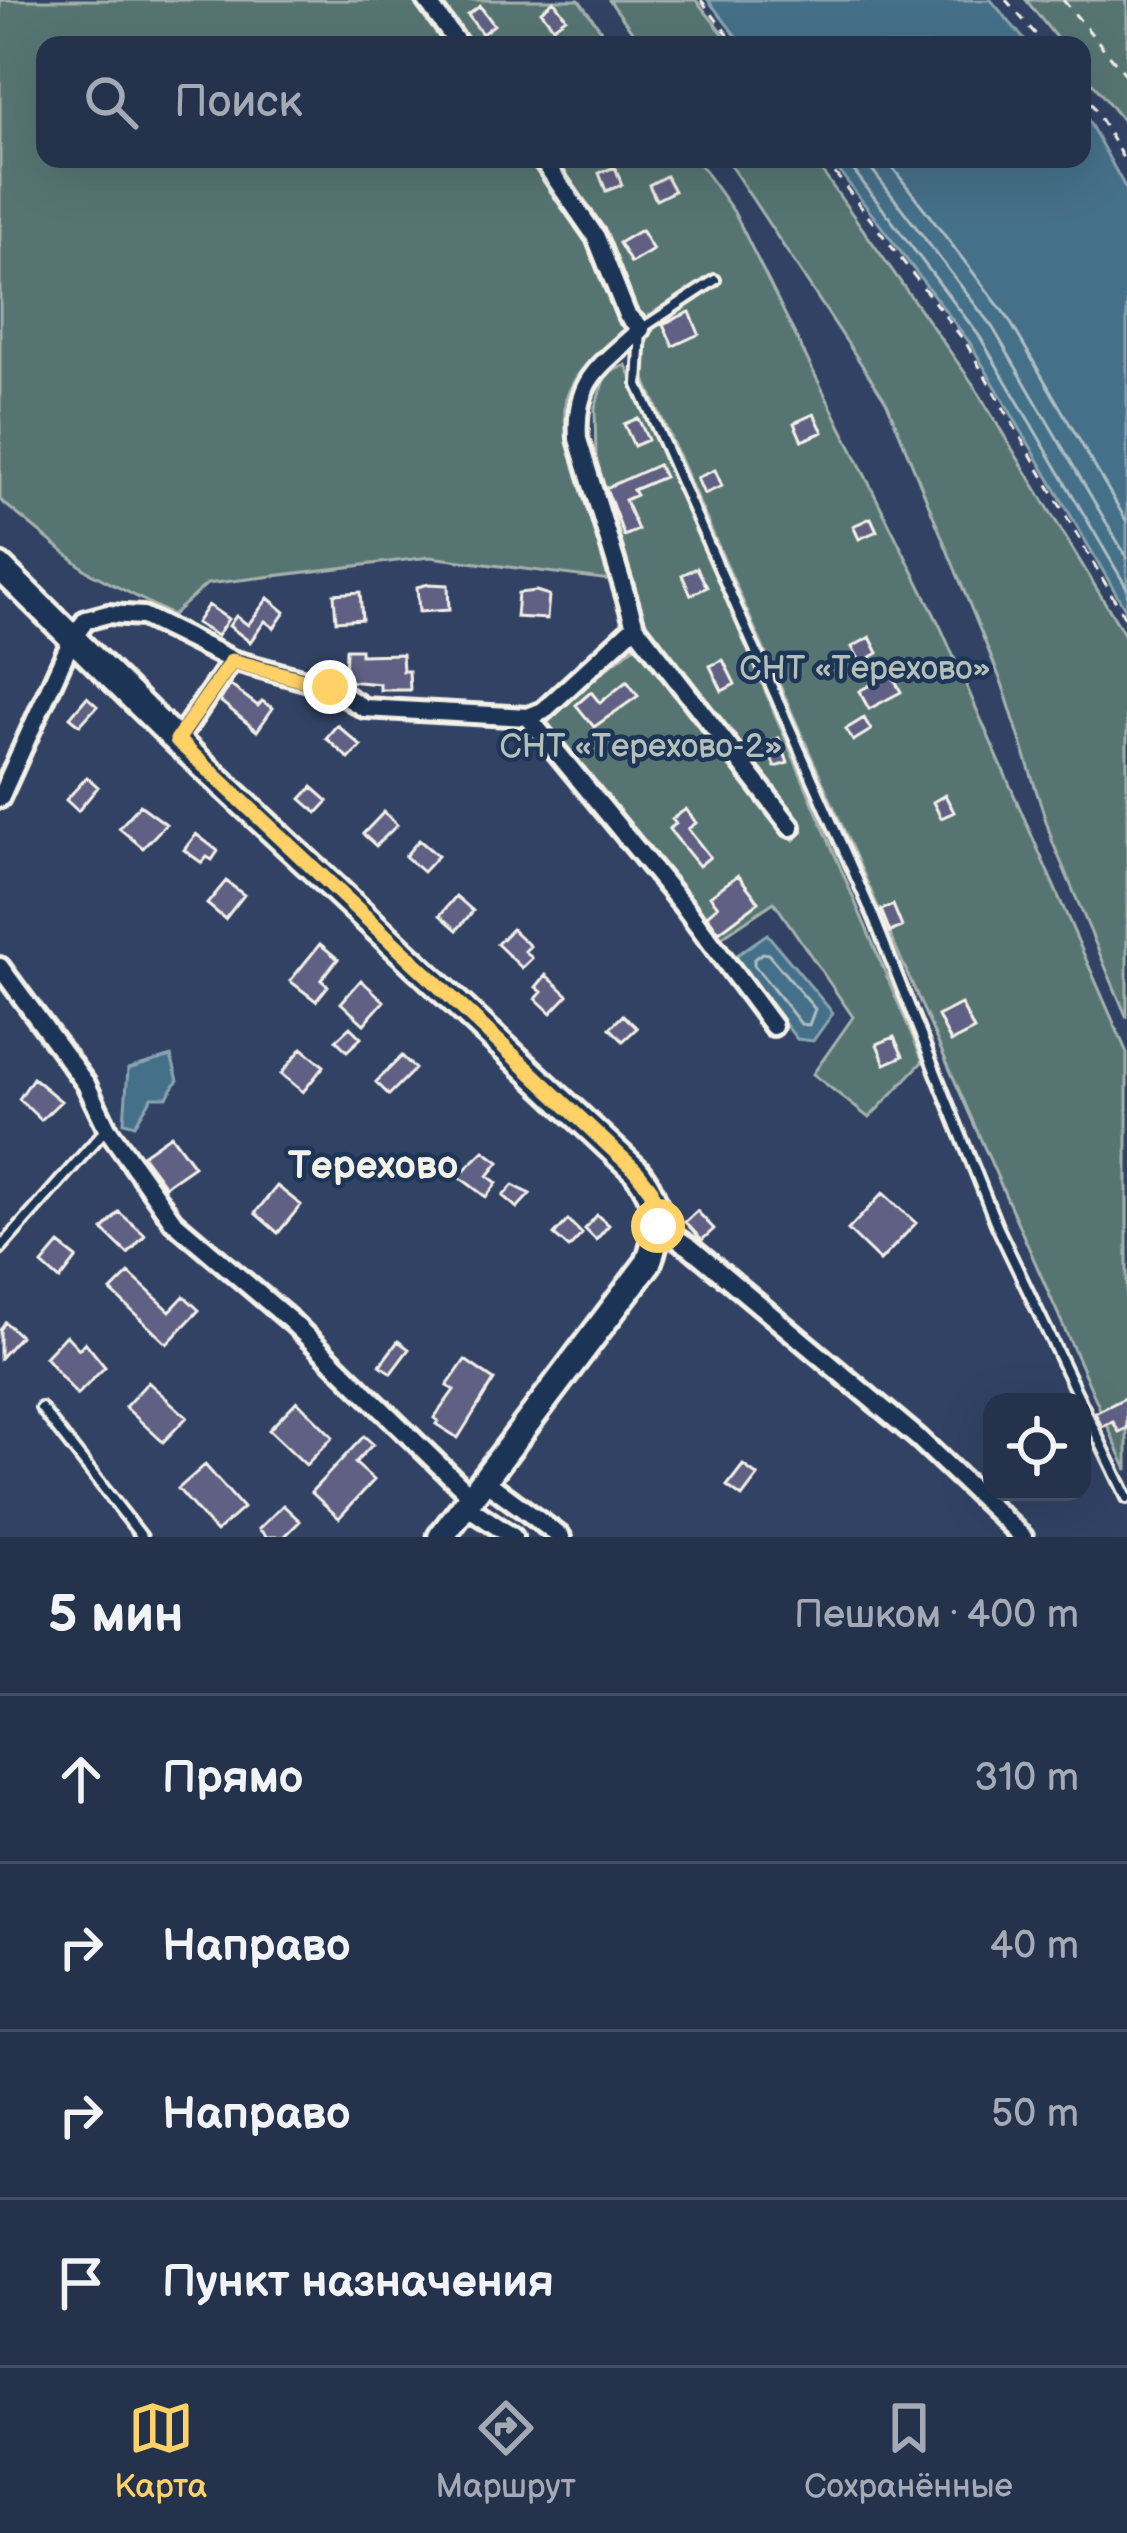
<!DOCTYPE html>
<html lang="ru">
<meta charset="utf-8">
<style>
body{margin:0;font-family:"Balsamiq Sans",sans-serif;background:#2d3a52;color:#f1f3f6}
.controls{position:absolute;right:36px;bottom:36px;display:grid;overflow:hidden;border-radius:24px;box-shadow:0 12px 48px #0002}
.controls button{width:108px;height:108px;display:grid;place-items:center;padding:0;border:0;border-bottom:3px solid #424d63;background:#25324b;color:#f1f3f6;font:60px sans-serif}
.stop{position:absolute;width:36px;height:36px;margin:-27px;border:9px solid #ffd166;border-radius:50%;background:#fff}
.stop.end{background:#ffd166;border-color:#fff;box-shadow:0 3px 12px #0008}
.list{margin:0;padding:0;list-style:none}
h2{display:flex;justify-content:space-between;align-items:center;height:156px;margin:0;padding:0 48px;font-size:51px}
h2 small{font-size:39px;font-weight:400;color:#a3aab5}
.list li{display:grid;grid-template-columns:78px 1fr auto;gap:36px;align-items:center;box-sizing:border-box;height:168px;padding:0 48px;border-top:3px solid #424d63}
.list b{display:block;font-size:45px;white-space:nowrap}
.list em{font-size:39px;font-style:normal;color:#a3aab5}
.icon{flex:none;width:66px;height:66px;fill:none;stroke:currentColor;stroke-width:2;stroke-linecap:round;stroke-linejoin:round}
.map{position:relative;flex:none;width:1127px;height:1537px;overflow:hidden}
.search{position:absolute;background:#25324b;box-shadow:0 12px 48px #0002;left:36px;right:36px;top:36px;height:132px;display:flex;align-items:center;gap:30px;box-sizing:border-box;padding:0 42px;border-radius:24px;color:#a3aab5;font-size:45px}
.sheet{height:828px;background:#25324b}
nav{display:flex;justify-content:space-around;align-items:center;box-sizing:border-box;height:168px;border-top:3px solid #424d63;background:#25324b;font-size:33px;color:#a3aab5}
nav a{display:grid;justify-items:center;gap:6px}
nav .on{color:#ffd166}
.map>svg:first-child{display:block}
.green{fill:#577472;stroke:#a6b2ad;stroke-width:3}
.water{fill:#447089;stroke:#8aa4af;stroke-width:3}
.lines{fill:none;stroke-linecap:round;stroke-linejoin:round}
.shore{stroke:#aebdc2;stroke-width:3}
.building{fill:#616184;stroke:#f4f1e8;stroke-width:3}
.lane-casing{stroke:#f4f1e8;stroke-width:16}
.street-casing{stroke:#f4f1e8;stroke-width:26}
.secondary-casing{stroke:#f4f1e8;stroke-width:33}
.path{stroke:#f4f1e8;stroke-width:3;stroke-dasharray:9 9;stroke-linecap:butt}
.lane{stroke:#1d3557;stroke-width:8}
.street{stroke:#1d3557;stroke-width:16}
.secondary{stroke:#1d3557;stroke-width:24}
.route{stroke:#ffd166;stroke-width:15}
.labels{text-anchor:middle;stroke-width:9;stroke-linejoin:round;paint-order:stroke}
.park-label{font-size:33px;fill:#b5bfb9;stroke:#1d3557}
.quarter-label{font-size:39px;font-weight:bold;fill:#f4f1e8;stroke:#1d3557}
</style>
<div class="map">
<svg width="1127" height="1537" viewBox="0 0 1127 1537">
<rect width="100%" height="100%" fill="#314264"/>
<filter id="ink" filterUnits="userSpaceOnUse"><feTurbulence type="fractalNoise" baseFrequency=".00833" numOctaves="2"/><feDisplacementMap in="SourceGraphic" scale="24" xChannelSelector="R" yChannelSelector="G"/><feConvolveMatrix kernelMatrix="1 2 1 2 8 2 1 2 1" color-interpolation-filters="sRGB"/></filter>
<g filter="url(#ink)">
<path class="green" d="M0 0H579L612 45H45V159H696L734 212 941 628 1127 1053V1470L648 387 627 331C602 347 576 368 566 399 557 430 599 543 610 580L430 557 207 584 172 615 87 571 0 500Z
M609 0H696L732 45H642Z
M1026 0H1127V117L1123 121 1082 70V45H1062Z
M726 159H813L973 384 1127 639V1018L1053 843 1003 686 887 403Z
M626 365 923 1061 869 1118 813 1074 853 1017 774 902 719 939 541 721 640 642 794 840 803 831 662 652 637 613 596 462 595 407 606 374Z"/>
<path class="water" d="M708 0H991L1029 45H743Z
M1082 109 1127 191V612L970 343 830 159H1082Z
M767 934 833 1013 813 1041 797 1039 737 964V955Z
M171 1056 178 1080 167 1097H152L135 1125 124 1122 128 1069Z"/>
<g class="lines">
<path class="shore" d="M845 159 980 337 1127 588
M864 159 993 328 1127 558
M886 159 1008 318 1127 522
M762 953 768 954 815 1009 809 1025 801 1024 754 965V959Z"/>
</g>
<path class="building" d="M554 1 566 18 553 27 541 11Z
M480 6 494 25 482 34 468 15Z
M615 167 622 185 606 191 599 173Z
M666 176 674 191 656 200 649 185Z
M641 230 653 250 631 263 619 243Z
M690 312 699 334 673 346 663 324Z
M814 414 823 432 802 441 794 423Z
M638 418 648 440 634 446 624 424Z
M658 465 664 477 633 490 636 495 625 500 638 530 624 536 606 488Z
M715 470 722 486 704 494 697 478Z
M871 518 877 531 859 539 853 526Z
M697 568 707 587 691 595 682 575Z
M429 584 448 585 449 610 419 612 417 587Z
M536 591 549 595 547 619 516 617 518 593Z
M360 592 362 619 336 621 334 594Z
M268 598 285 612 274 628 265 621 250 642 229 626 236 616 248 625Z
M208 605 228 619 217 636 196 623Z
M870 637 878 653 861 663 852 647Z
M346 649H361V655L402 654 403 671H409L410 690H380V684L345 681Z
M723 660 735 684 722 691 710 666Z
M891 674 901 692 869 709 859 691Z
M627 681 638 696 594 727 576 705 591 692 600 703Z
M230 685 258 706 262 701 273 708 257 731 220 701Z
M87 697 97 706 80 725 70 717Z
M864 718 871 730 853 741 846 729Z
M337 725 361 746 349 759 326 738Z
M779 738 788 763 775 767 765 743Z
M87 777 98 787 78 811 66 800Z
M312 787 328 801 317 813 301 799Z
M945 795 954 812 941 818 933 802Z
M140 805 166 824 143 848 119 828Z
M686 809 696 823 688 829 710 857 699 866 669 829 676 824 672 819Z
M384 812 397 825 376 846 363 834Z
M196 834 218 851 212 860 207 857 202 863 184 850Z
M419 840 438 856 423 872 405 856Z
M738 875 759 902 719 932 707 915 718 906 710 896Z
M226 881 244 895 225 919 207 904Z
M456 896 473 911 457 930 440 915Z
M893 905 902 927 890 932 881 910Z
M512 929 530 946 525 951 532 958 522 968 497 944Z
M320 944 338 959 321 980 328 986 316 1001 290 981Z
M546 975 568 995 551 1013 536 999 542 992 536 987Z
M361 980 384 1001 364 1024 341 1003Z
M961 1004 974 1030 951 1042 938 1016Z
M623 1015 637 1028 623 1041 610 1028Z
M350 1027 361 1038 347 1051 336 1040Z
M894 1037 903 1056 885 1064 877 1044Z
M302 1048 324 1066 303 1092 281 1074Z
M402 1056 415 1069 389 1095 376 1082Z
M33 1078 61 1101 41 1120 19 1099Z
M171 1135 194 1166 165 1186 142 1155Z
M484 1151 499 1162 488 1176 497 1183 486 1197 458 1176Z
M513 1185 530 1194 517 1208 503 1196Z
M277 1186 301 1205 278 1233 255 1213Z
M883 1193 916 1223 880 1261 848 1230Z
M697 1211 714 1229 702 1240 685 1222Z
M119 1212 145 1235 128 1254 103 1230Z
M597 1215 609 1225 596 1240 585 1229Z
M568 1220 582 1234 569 1248 554 1235Z
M59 1244 77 1258 60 1280 42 1264Z
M129 1273 170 1311 184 1296 199 1310 167 1344 111 1291Z
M5 1322 20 1336 0 1358V1330Z
M66 1335 79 1349 85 1342 105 1367 77 1395 45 1357Z
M398 1341 409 1349 391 1373 380 1365Z
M465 1360 494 1380 458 1438 436 1424 438 1421 434 1418 454 1390 447 1386Z
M148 1382 187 1417 163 1442 125 1407Z
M1127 1397V1428L1119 1432 1113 1422 1102 1427 1095 1413Z
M297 1401 333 1437 306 1465 269 1430Z
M364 1436 373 1444 355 1463 374 1480 339 1518 311 1492Z
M205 1465 243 1508 216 1532 178 1489Z
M743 1465 758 1476 742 1497 727 1486Z
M283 1505 300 1521 284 1537H267L259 1529Z"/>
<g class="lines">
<g class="lane-casing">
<path id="lane" d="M715 280 641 329 638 385 874 918 997 1226 1081 1402
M0 1249 106 1129
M1082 1404 1127 1498
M41 1408 142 1537"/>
</g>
<g class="street-casing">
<path id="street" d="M426 0 459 45
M542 159 596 237 627 315 641 329C600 367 574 378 578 439L635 626
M528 717 543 711 635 626 791 827
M177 741 232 660
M0 798 72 639 86 620 108 614 143 616 232 660 330 687 364 708 528 717 686 909 773 1026
M0 967 86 1084 107 1128 173 1221 292 1322 471 1496
M658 1226 691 1248 917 1437 1023 1537
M484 1480 561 1537
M465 1505 513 1537"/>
</g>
<g class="secondary-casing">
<path id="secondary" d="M0 567 177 741 636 1171C660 1201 662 1227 648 1263L441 1537"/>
</g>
<path class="path" d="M701 0 736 45
M1006 0 1045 45
M1063 0 1127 76
M1082 87 1127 165
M824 159 966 343 1127 621"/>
<use href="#lane" class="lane"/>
<use href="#street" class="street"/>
<use href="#secondary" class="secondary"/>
</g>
</g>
<g class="lines" filter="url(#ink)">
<path class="route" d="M330 687 232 661 177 740 636 1171 651 1190 658 1226"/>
</g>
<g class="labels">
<g class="park-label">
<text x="865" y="679">СНТ «Терехово»</text>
<text x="641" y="757">СНТ «Терехово-2»</text>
</g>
<g class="quarter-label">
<text x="373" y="1178">Терехово</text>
</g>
</g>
</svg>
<div class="controls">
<button><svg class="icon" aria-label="locate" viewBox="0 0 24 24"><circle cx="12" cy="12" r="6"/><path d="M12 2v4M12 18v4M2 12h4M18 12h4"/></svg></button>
</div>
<div class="stop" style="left:658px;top:1226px"></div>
<div class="stop end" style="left:330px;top:687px"></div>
<div class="search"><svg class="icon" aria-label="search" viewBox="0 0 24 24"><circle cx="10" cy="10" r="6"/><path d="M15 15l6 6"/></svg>Поиск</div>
</div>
<section class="sheet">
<h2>5 мин<small>Пешком · 400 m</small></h2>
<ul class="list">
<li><svg class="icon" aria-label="ahead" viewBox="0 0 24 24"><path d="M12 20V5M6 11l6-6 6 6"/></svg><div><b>Прямо</b></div><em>310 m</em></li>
<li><svg class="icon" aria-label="right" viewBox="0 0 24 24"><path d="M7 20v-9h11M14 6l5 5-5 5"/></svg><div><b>Направо</b></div><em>40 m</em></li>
<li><svg class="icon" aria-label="right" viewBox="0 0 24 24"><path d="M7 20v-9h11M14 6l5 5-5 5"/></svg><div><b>Направо</b></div><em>50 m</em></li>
<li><svg class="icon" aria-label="arrive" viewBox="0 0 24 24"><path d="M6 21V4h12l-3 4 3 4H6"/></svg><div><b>Пункт назначения</b></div></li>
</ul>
</section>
<nav>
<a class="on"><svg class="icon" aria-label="map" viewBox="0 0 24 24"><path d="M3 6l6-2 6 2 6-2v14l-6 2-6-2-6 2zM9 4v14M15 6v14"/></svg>Карта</a>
<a><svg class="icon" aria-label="directions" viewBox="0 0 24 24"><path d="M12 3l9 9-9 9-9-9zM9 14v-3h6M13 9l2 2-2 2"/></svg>Маршрут</a>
<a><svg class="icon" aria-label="saved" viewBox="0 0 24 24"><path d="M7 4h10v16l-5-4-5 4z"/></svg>Сохранённые</a>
</nav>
